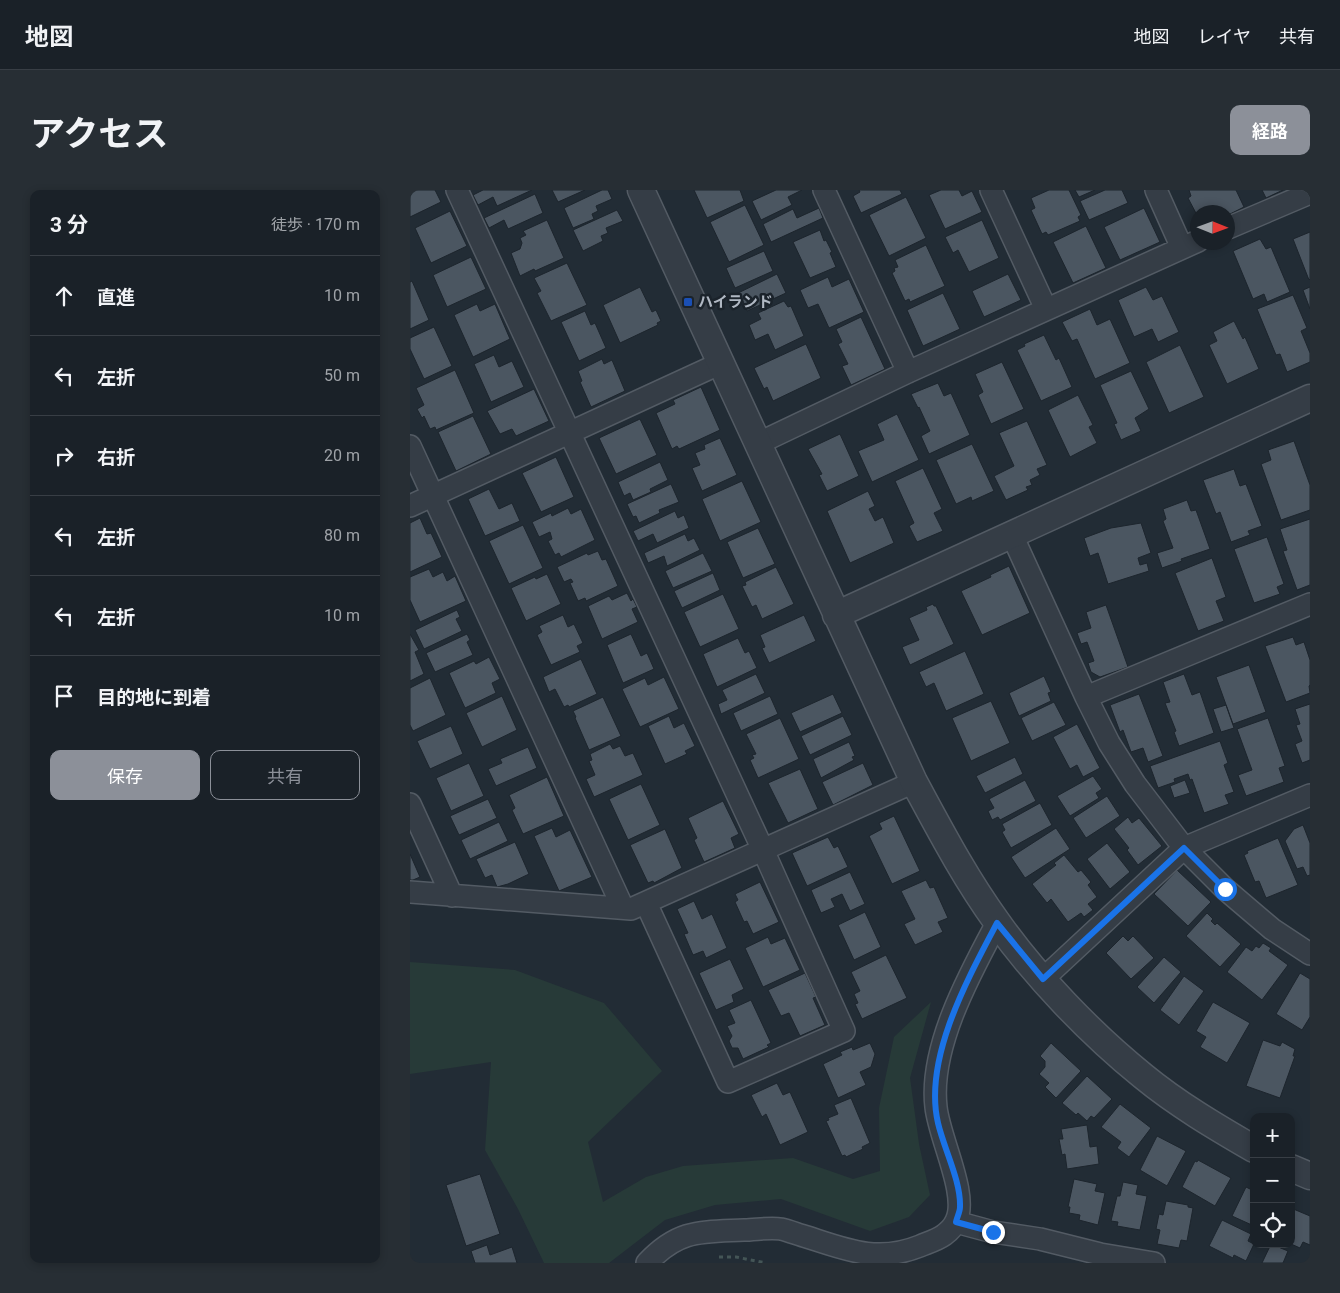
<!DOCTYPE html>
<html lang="ja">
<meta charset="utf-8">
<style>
body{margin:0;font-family:Roboto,"Noto Sans JP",sans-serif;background:#272e34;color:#f1f3f6}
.controls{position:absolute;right:15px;bottom:15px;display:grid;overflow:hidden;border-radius:10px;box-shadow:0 2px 8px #0003}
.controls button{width:45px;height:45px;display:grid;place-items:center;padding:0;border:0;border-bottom:1px solid #383e45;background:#1a2128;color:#f1f3f6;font:25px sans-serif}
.compass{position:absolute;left:780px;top:15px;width:45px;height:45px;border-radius:50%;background:#1a2128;box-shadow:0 2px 8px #0003;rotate:91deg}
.stop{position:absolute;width:15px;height:15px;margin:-11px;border:4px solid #1a73e8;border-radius:50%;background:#fff}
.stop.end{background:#1a73e8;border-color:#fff;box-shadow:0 1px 5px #0008}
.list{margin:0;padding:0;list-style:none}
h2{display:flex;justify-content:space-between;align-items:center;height:65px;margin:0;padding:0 20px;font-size:21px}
h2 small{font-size:16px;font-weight:400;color:#9fa3a8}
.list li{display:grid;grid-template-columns:32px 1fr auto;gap:15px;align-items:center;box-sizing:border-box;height:80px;padding:0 20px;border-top:1px solid #383e45}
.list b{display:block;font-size:19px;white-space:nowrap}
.list em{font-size:16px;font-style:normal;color:#9fa3a8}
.actions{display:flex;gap:10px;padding:15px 20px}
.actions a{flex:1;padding:11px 0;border:1px solid #8c9099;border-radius:10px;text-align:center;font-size:18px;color:#8c9099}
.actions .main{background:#8c9099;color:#fff}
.icon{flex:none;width:28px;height:28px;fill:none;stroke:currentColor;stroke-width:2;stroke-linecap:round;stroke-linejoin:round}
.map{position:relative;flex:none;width:900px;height:1073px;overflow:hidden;border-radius:10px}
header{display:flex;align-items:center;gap:30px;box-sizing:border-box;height:70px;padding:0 25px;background:#1a2128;border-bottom:1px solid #383e45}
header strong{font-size:24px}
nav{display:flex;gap:28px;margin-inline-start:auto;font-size:18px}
.intro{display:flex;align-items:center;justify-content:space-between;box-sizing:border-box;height:120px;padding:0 30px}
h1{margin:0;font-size:35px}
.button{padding:12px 22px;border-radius:10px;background:#8c9099;color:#fff;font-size:18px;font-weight:700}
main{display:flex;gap:30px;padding:0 30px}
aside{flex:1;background:#1a2128;border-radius:10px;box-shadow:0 2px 8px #0003}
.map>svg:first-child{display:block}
.green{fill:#273a38}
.building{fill:#4b5661;stroke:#1d252d}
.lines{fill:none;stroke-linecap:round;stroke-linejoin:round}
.minor-casing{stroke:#535b64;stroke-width:24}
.tertiary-casing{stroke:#535b64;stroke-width:29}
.path{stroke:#445556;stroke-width:3;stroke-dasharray:4 4;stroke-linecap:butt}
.minor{stroke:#353d46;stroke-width:21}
.tertiary{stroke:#353d46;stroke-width:26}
.route{stroke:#1a73e8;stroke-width:6}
.transit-dot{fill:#1a4fb4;stroke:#1b232b;stroke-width:2}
.labels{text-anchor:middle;stroke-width:5;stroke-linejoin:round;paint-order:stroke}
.poi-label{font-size:15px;font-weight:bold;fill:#b0b8c3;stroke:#1b232b;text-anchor:start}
</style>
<header>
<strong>地図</strong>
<nav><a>地図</a><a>レイヤ</a><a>共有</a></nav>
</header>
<div class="intro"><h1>アクセス</h1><a class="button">経路</a></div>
<main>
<aside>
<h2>3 分<small>徒歩 · 170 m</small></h2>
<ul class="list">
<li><svg class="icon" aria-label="ahead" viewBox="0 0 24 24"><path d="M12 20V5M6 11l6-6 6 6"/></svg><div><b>直進</b></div><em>10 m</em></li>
<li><svg class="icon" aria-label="left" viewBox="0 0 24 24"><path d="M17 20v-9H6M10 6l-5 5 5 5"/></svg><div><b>左折</b></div><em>50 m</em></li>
<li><svg class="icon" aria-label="right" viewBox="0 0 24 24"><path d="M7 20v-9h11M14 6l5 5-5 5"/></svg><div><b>右折</b></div><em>20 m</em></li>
<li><svg class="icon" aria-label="left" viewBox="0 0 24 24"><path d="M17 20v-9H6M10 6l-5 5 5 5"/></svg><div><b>左折</b></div><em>80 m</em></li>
<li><svg class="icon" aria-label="left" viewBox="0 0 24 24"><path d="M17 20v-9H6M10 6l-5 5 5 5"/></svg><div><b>左折</b></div><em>10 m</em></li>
<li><svg class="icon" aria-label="arrive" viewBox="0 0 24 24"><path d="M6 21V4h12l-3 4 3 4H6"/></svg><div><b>目的地に到着</b></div></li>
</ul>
<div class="actions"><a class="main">保存</a><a>共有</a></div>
</aside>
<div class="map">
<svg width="900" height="1073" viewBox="0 0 900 1073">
<rect width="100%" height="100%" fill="#222c35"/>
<path class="green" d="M0 772 105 780 194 813 252 881 178 952 193 1012 236 987 273 976 383 968 443 989 470 981 469 918 484 847 521 812 500 888 509 954 520 1005 499 1027 460 1041 371 1009 305 1015 255 1030 199 1073H134L108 1019 75 960 81 872 0 884Z"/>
<path class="building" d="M0 0H25L31 12 0 27Z
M73 0H122L87 16 83 7 68 15 63 5Z
M142 0H175L148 12Z
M192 0H198L202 9 186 16 188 21 182 24 184 29 163 38 154 18Z
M284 0H330L334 11 297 28Z
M366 0H392L378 7 382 15 351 30 342 11Z
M449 0H490L492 4 451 23 443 6 450 2Z
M531 0H549L552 6 562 1 572 22 535 39 519 5Z
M639 0H659L671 25 668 27 670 31 638 45 636 42 632 44 621 20 625 18 621 8Z
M665 0H685L669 7Z
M695 0H712L718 13 679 30 670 11Z
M779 0H826L834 17 818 25V22H788V27L778 8 781 6Z
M852 0H873L856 8Z
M125 4 133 23 98 39 94 30 79 38 74 28Z
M496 7 516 48 479 66 459 25Z
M335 15 354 55 319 72 300 32Z
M409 18 413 28 361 52 353 34 383 19 387 28Z
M734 18 750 52 710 70 694 37Z
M207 20 213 31 196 38 198 43 191 46 193 51 173 61 163 40Z
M40 21 57 56 21 73 5 38Z
M137 30 154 68 125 81 124 79 110 86 101 63 110 59 112 53 110 48 116 45 113 41Z
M572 30 589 68 559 82 548 60 543 63 535 47Z
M676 36 696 78 663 93 643 52Z
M410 40 414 51 416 50 422 62 420 63 426 77 400 88 383 52Z
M900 42V89L899 90 883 49Z
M850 49 856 59 861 57 880 102 857 112 854 104 843 109 823 61Z
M516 55 535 96 500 112 499 109 495 111 482 83 485 81 484 78 488 77 485 70Z
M354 61 363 81 325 98 316 78Z
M61 67 76 99 37 117 23 85Z
M157 73 177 115 141 131 127 103 131 101 124 88Z
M367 84 376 103 337 121 333 111 328 114 324 105Z
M598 84 611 110 574 127 562 101Z
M418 87 422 97 439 89 454 122 419 138 408 114 398 118 390 100Z
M2 91 19 130 0 139V92Z
M230 97 242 122 246 120 251 131 247 133 248 135 210 153 193 115Z
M736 97 743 110 752 106 769 142 748 152 742 139 724 147 708 110Z
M900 97V119L893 100Z
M533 103 550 139 513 156 497 120Z
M883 105 897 138 891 141 900 163V172L877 182 870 164 866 165 847 119Z
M374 111 378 117 381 116 394 146 365 160 358 144 345 150 339 135 351 129 348 123Z
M67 114 70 121 85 114 100 149 63 167 44 125Z
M680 119 687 135 700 129 720 173 685 189 667 149 662 151 652 132Z
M175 121 181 135 185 133 196 158 169 171 151 132Z
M451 127 475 179 441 195 432 176 438 174 428 154 432 152 426 139Z
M824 131 833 149 835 147 849 179 817 194 799 155 807 151 803 142Z
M24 137 42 176 14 189 0 159V148Z
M634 145 646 170 649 168 662 197 631 211 607 160 615 156 614 154Z
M396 154 411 188 363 211 357 197 354 199 344 178Z
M770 155 794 207 759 223 736 172Z
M84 165 89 177 102 171 114 197 81 212 64 174Z
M192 169 194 174 202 170 215 201 181 217 170 192 172 191 168 181Z
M592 172 614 219 581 234 568 205 573 202 565 184Z
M45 180 64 223 26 240 25 237 20 239 14 226 12 228 7 219 14 215 6 198Z
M721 181 739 219 725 228 731 241 711 250 704 234 707 233 690 195Z
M528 193 534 206 541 203 560 245 519 264 511 246 520 241 509 217 508 218 501 204Z
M291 197 310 240 269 259 267 256 262 259 246 223 265 214 263 210Z
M124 199 139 231 106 246 102 239 90 244 77 221Z
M668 205 683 235 679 237 687 253 660 267 638 220Z
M487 224 509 270 462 292 448 261 474 250 467 234Z
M63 226 81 264 46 281 28 242Z
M230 229 247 265 206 284 189 248Z
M617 231 637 275 627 279 630 285 620 290 622 295 616 297 618 300 596 310 584 286 604 276 589 243Z
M430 244 449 286 417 301 409 285 412 284 398 259Z
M310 248 327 285 292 301 282 278 290 275 285 263 295 259 294 255Z
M884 251 900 295V320L871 330 851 274 861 270 858 260Z
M562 254 584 301 562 311 561 307 546 314 526 270Z
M146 267 164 307 131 322 112 283Z
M250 272 258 290 240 299 241 302 223 310 220 303 214 306 208 292Z
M513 278 532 319 524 323 533 341 507 352 499 336 504 333 485 291Z
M824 279 830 296 836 294 852 336 838 341 840 345 821 352 810 322 806 324 793 290Z
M332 291 351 332 310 351 292 309Z
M261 294 269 312 249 320 250 323 229 333 226 326 223 327 217 314Z
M79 299 89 319 102 313 110 331 75 346 58 309Z
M458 301 465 316 459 319 465 331 473 327 484 353 440 373 417 321Z
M777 310 781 321 786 320 800 359 771 369 772 371 752 378 747 363 763 358 753 331 756 329 753 319Z
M158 318 161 324 171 319 185 350 151 367 149 363 145 365 138 351 142 349 140 342 129 347 122 332 141 323 142 326Z
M265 321 268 328 274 325 279 338 247 353 243 344 228 351 223 341Z
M10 328 17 344 21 343 32 367 0 382V333Z
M900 329V395L887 400 873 361 877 360 870 339Z
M731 333 741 363 728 368 730 375 737 373 739 381 698 394 688 363 680 366 674 348 701 338Z
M113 335 133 378 99 394 79 351Z
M348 338 365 374 333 388 317 352Z
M275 344 278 351 284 348 290 360 257 376 254 366 238 373 234 363Z
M857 347 874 394 867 397 870 404 844 413 824 359Z
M188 361 192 370 196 369 208 396 176 411 175 408 168 411 160 393 163 392 161 389 154 392 147 377 177 363 178 365Z
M293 363 302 381 263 398 255 381Z
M802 368 816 407 806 411 814 431 788 441 765 383Z
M599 376 620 423 572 445 551 401 581 387 580 385Z
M366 377 384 414 352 429 346 415 342 417 332 396 336 395 335 392Z
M19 379 23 387 33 382 37 391 45 386 56 411 10 432 0 410V387Z
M303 383 310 400 272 418 264 401Z
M137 384 151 414 116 431 101 398 125 387 126 389Z
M217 403 221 411 223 409 227 417 222 419 228 432 192 449 178 416 199 406 202 410Z
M313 404 329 439 290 457 274 422Z
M523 414 524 416H526L544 454 500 475 492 457 509 450 499 428 517 420 516 417Z
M696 415 718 477 690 487 681 482 678 473 684 471 677 452 671 454 667 443 681 438 676 422Z
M47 420 50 427 46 429 52 441 14 459 5 440Z
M153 425 158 437 164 434 173 453 167 456 170 462 141 475 127 445 132 442 129 436Z
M394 425 406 451 359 473 352 458 355 457 350 445Z
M0 444 9 460 5 462 14 484 0 491Z
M57 444 60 450 57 452 63 465 25 482 16 463Z
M221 444 231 466 237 463 244 479 213 493 197 455Z
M883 447 886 455 894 452 900 470V495L899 496 900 503 876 512 855 456Z
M328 448 335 463 339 461 347 478 307 497 293 464Z
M555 461 574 504 536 521 524 493 516 497 509 482Z
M79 467 90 489 82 493 86 503 55 518 39 483 64 471 66 474Z
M171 469 187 504 159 517 158 515 154 517 145 499 139 502 133 487Z
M839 475 856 522 823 534 806 487Z
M346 484 355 503 311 524 308 514 317 510 312 500Z
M774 484 782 505 790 502 804 543 769 556 764 542 766 541 755 513 760 512 753 492Z
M634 486 641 502 638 503 641 511 609 526 599 503Z
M254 487 269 519 230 537 212 499 235 488 238 495Z
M20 488 36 525 3 541 0 535V498Z
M423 504 432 523 390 542 381 523Z
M729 504 753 566 738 572 733 558 721 562 713 540 710 542 700 515Z
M92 506 107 540 72 557 56 523Z
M360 506 368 524 331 541 323 523Z
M193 507 211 546 179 560 165 528 166 527 163 521Z
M581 511 600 553 561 571 542 528Z
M644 512 656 535 622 551 611 528Z
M900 514V570L892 573 885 554 892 551 886 535 890 534 885 519Z
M816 515 824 538 811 542 803 519Z
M259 526 264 538 274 533 285 556 275 561 277 564 255 574 238 536Z
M433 526 442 545 400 565 391 546Z
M370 528 389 569 348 588 340 570 344 568 342 565 346 564 336 544Z
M858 528 875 576 869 578 874 592 836 606 828 585 842 580 827 539Z
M667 534 690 578 673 587 667 575 660 579 643 547Z
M41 536 53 564 20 579 7 551Z
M810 551 818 573 814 575 824 602 815 605 819 614 794 623 782 589 780 590 778 584 764 589 765 592 748 598 740 576Z
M439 552 445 566 442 567 444 570 411 588 403 569Z
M200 554 203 559 210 556 215 566 223 563 233 585 184 607 176 589 185 585 179 571 182 570 180 564Z
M118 557 127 578 86 596 78 579 92 573 90 569Z
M605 567 613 584 575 603 566 586Z
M59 573 74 606 41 621 26 588Z
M453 573 463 595 423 615 412 592Z
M390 579 408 619 378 633 358 593Z
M683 586 692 599 686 603 689 608 660 626 647 606Z
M137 587 154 626 113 644 102 620 105 618 99 605Z
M615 590 626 611 590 630 588 627 582 630 578 621 584 618 579 609Z
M775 590 780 603 764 608 760 596Z
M231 594 250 635 218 650 199 609Z
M697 606 710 626 676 648 663 628Z
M78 609 87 628 49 645 40 626Z
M313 611 329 644 321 648 325 658 294 672 284 650 287 648 278 628Z
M630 613 642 635 601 658 592 642 595 640 592 634Z
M484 626 510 681 482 694 459 646 472 639 469 633Z
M718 627 722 633 729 628 752 656 728 675 717 660 719 658 704 639Z
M89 632 98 651 60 669 51 650Z
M893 635 900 653V685L897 686 893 677 887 679 875 651 884 639Z
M142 638 146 647 160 640 182 687 149 701 124 646Z
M646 638 660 659 615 688 601 667Z
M255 639 272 678 244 693 243 691 238 693 220 655Z
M418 647 424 658 428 656 438 677 397 696 382 663Z
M868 648 888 695 856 708 849 691 845 692 834 665 838 663 837 661Z
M105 652 119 684 98 694 87 697 82 685 75 688 66 669Z
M697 653 720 682 700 699 677 669Z
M0 664 10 687 3 690H0Z
M654 665 668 682 671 680 681 692 678 695 687 707 678 714 683 720 674 727 671 723 658 732 641 709 637 713 622 694 646 675 644 673Z
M767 680 801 712 778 736 744 704Z
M440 682 455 714 440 721 432 704 421 709 425 717 411 723 401 700Z
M516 690 520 698 524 697 538 728 528 732 533 742 505 755 494 734 505 729 491 701Z
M350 692 369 732 343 744 337 731 334 732 325 712 328 710 325 704Z
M284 711 292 729 302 724 317 758 296 768 293 761 283 765 274 744 278 743 267 719Z
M455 722 471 757 444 770 428 735Z
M797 723 803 729 801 731 805 735 807 733 831 754 810 777 776 746Z
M713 746 718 751 723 746 744 768 721 789 696 763Z
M358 747 361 754 375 748 390 780 353 797 335 758Z
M853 753 861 758 859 761 878 775 852 810 817 782 836 757 842 761 846 756 849 758Z
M476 765 497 808 452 829 445 814 448 813 444 804 450 801 441 782Z
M754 767 771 782 744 813 727 797Z
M320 769 334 799 322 805 324 812 306 820 289 783Z
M395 783 406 807 403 808 415 835 390 846 379 823 371 826 358 800Z
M890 783 900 789V827L892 840 866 824Z
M774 786 794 801 769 835 750 820Z
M341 810 361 853 357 855 359 857 333 869 328 858H322L319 851 322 846 317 836 325 833 319 820Z
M803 812 840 833 817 873 790 857 796 847 786 841Z
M853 850 870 856 872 852 885 859 883 866H885L870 908 836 896Z
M460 853 465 864 461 877 450 882 456 895 428 908 413 874 432 865 430 862 442 857 443 860Z
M641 853 671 881 646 908 635 897 639 893 629 884 635 877V871L630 866Z
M677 886 702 909 684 928 681 926 677 931 668 923 666 925 652 913Z
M367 893 373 905 380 902 398 942 370 955 356 924 352 927 341 905Z
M441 908 460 953 452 957 453 959 436 967 435 965 432 966 416 931 419 930 418 928 428 924 424 915Z
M710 914 741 938 719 967 707 958 711 952 691 937Z
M677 935 680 957 687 956 689 974 657 979 655 964 652 965 649 949H653L651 939Z
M747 946 776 961 757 996 730 980Z
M788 970 821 988 805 1016 772 997 785 971 787 972Z
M70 984 90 1044 56 1056 36 995Z
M664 989 687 994 685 1001 695 1003 688 1035 669 1030 670 1025 659 1023 660 1017H658Z
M713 992 728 995 726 1004 737 1006 730 1040 707 1036 708 1032 701 1031 707 1006H710Z
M836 997 844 1001V1036L822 1026Z
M756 1011 778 1015V1017L783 1018 777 1051 771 1050 769 1058 747 1054 750 1040 746 1039 749 1024 753 1025Z
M881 1018 900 1026V1055L893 1052 890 1058 881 1054Z
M812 1030 841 1044 838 1051 844 1054 836 1071 824 1065 823 1068 799 1056Z
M861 1054 878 1061 873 1073H852Z
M77 1055 80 1065 102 1057 107 1073H65L61 1061Z"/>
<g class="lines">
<g class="minor-casing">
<path id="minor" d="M47 0 353 660 434 841 318 892 236 713
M414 0 498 182
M581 0 636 119
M746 0 772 58
M818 38 900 3
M347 254 498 182 788 51
M0 256 213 718
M0 316 311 173
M601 343 676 507 699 553 725 594 774 658 815 699 862 739 900 764
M676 507 900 414
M0 614 42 706
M0 702 221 719 504 592
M633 789 774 658 900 605
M546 1032 583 1042 630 1049 690 1064 744 1073
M237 1073C269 1039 291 1042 334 1040 345 1040 360 1037 371 1039 380 1041 389 1045 397 1047 437 1060 468 1073 510 1056 517 1053 527 1050 534 1045 538 1042 544 1036 546 1031 559 1005 529 948 526 917 519 858 559 785 587 733"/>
</g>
<g class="tertiary-casing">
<path id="tertiary" d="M231 0 504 592C530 640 555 688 587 732 625 786 681 844 733 886 767 914 806 937 844 959
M426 425 900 208
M881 978 900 986"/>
</g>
<path class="path" d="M309 1067H326L356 1073"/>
<use href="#minor" class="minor"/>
<use href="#tertiary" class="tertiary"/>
</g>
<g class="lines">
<path class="route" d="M583 1042 546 1032C547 1027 550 1022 550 1017 551 991 534 959 528 933 513 869 558 788 587 733L633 789 774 658 815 699"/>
</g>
<rect class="transit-dot" x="273" y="107" width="10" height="10" rx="2.5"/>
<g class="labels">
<g class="poi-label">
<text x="288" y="117">ハイランド</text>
</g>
</g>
</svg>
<div class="controls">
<button>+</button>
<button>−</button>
<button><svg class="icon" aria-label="locate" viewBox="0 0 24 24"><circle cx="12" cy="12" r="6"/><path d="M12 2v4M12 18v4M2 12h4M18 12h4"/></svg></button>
</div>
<svg class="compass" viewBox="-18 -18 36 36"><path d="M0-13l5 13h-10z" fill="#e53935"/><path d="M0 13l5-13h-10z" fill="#9fa3a8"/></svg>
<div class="stop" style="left:815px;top:699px"></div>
<div class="stop end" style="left:583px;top:1042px"></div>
</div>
</main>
